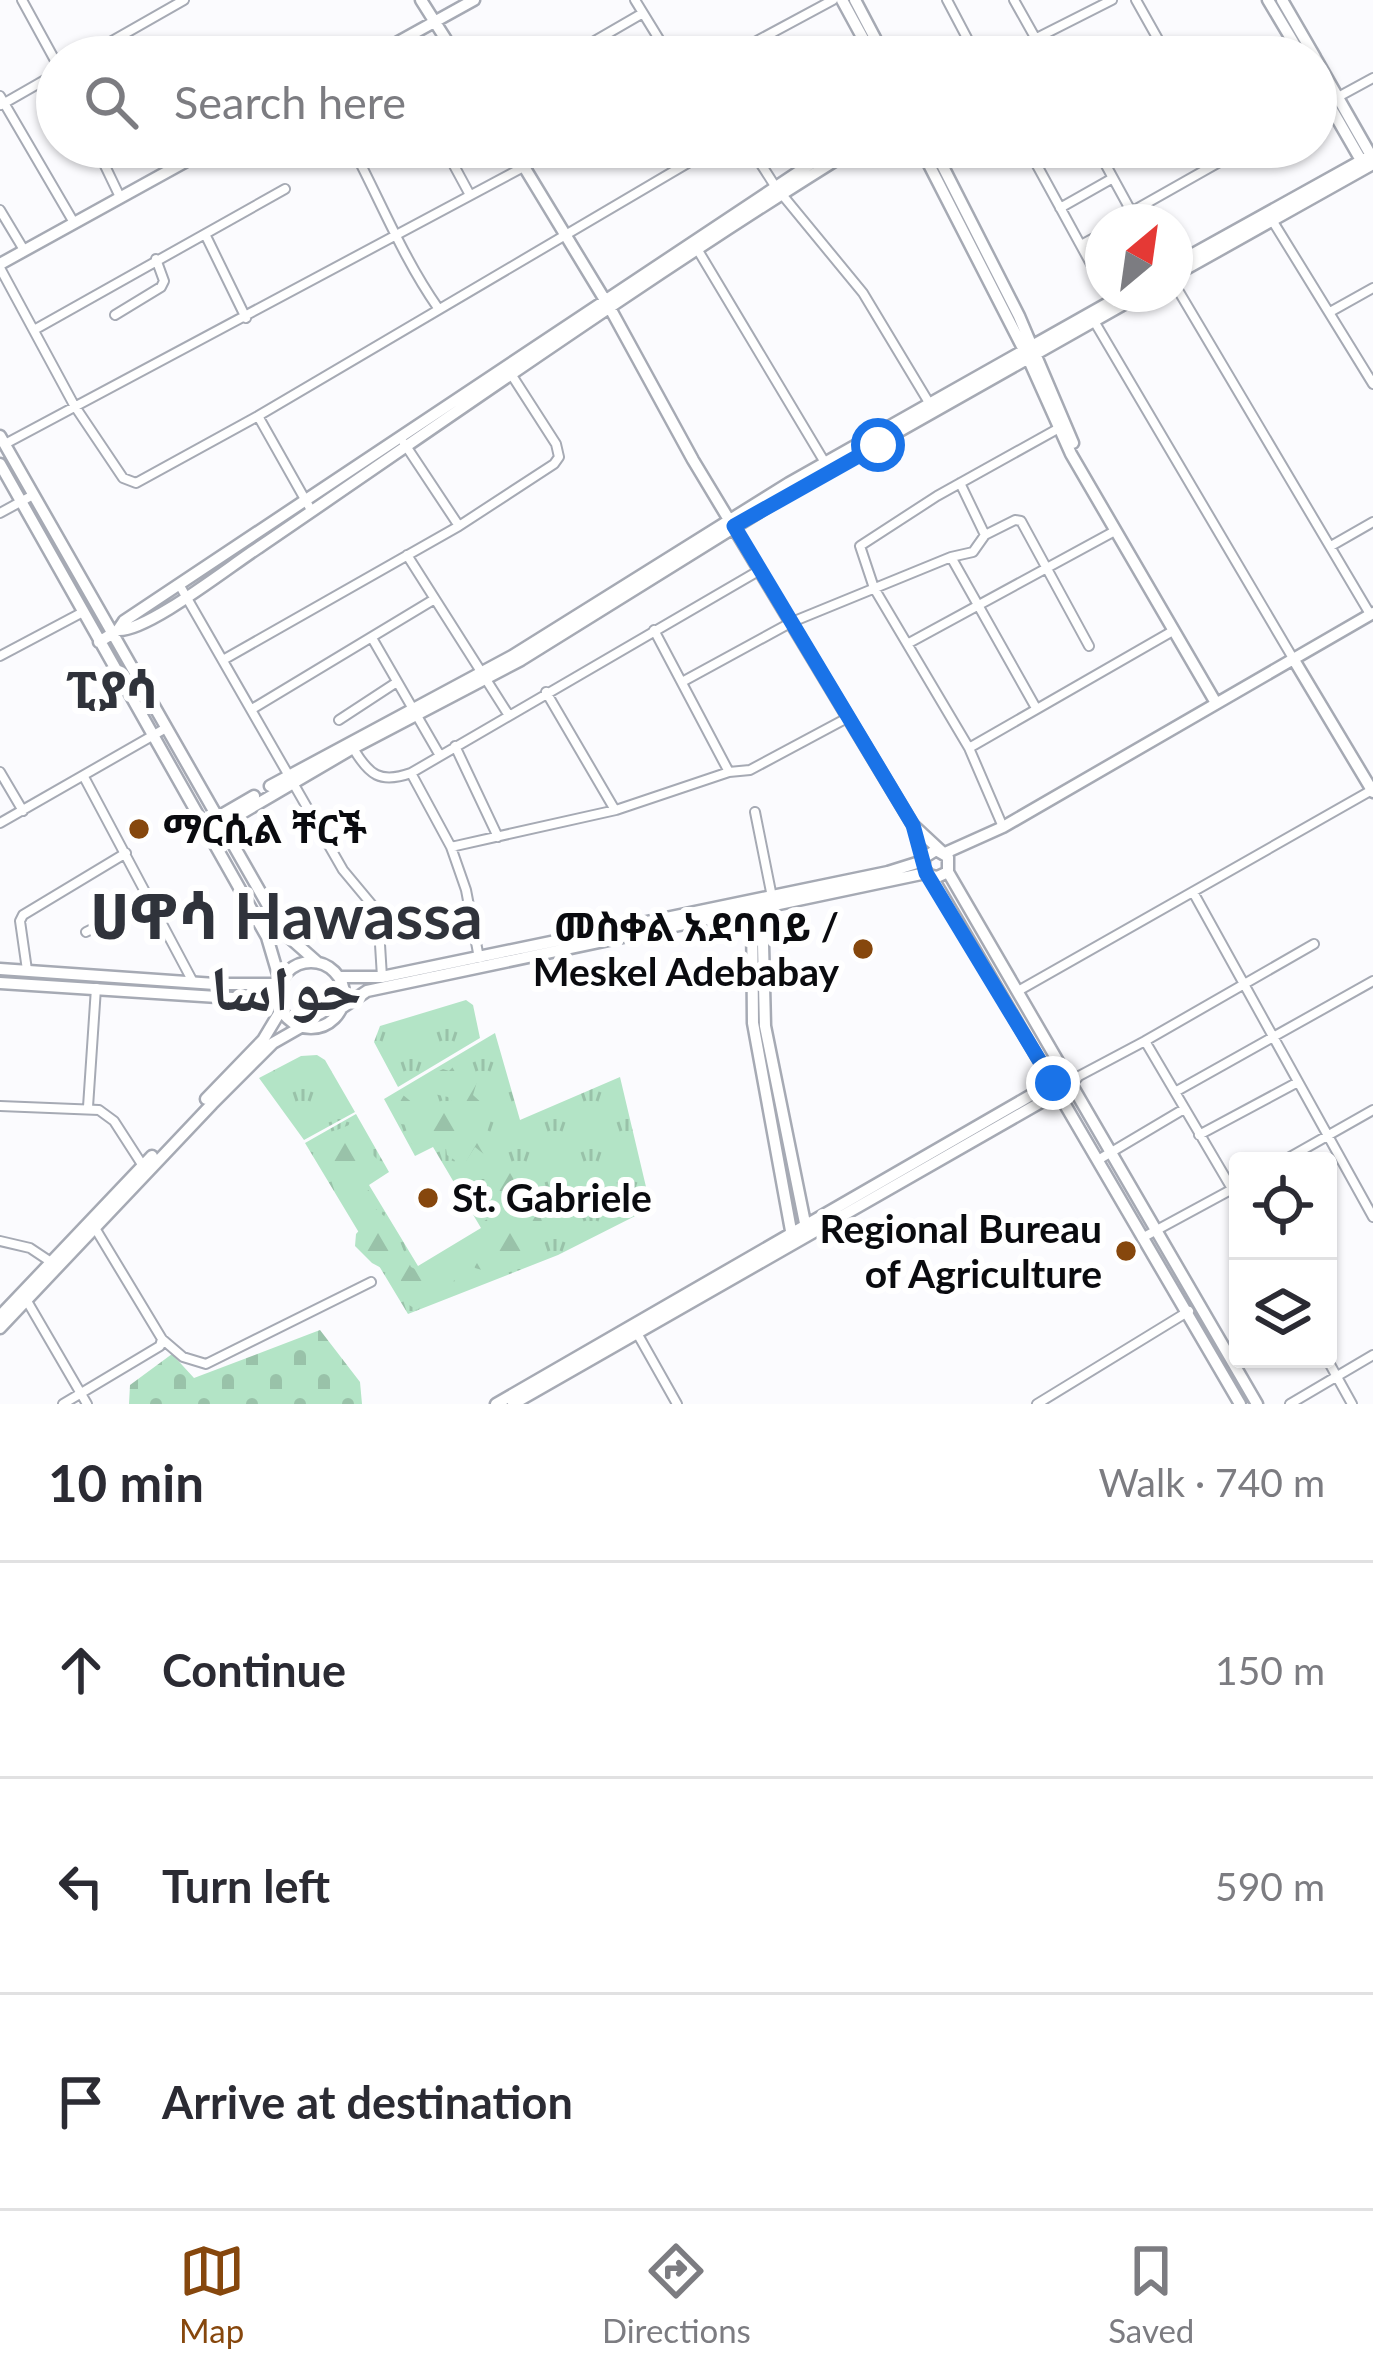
<!DOCTYPE html>
<meta charset="utf-8">
<style>
body{margin:0;font-family:Lato,"Noto Naskh Arabic","Noto Sans Ethiopic",sans-serif;background:#f7f7f7;color:#2b2b33}
.controls{position:absolute;right:36px;bottom:36px;display:grid;overflow:hidden;border-radius:12px;box-shadow:0 3px 9px #0004}
.controls button{width:108px;height:108px;display:grid;place-items:center;padding:0;border:0;border-bottom:3px solid #e1e1e2;background:#fff;color:#2b2b33;font:60px sans-serif}
.compass{position:absolute;left:1085px;top:204px;width:108px;height:108px;border-radius:50%;background:#fff;box-shadow:0 3px 9px #0004;rotate:29deg}
.stop{position:absolute;width:36px;height:36px;margin:-27px;border:9px solid #1a73e8;border-radius:50%;background:#fff}
.stop.end{background:#1a73e8;border-color:#fff;box-shadow:0 3px 12px #0008}
.list{margin:0;padding:0;list-style:none}
h2{display:flex;justify-content:space-between;align-items:center;height:156px;margin:0;padding:0 48px;font-size:51px}
h2 small{font-size:39px;font-weight:400;color:#7c7c81}
.list li{display:grid;grid-template-columns:78px 1fr auto;gap:36px;align-items:center;box-sizing:border-box;height:216px;padding:0 48px;border-top:3px solid #e1e1e2}
.list b{display:block;font-size:45px;white-space:nowrap}
.list em{font-size:39px;font-style:normal;color:#7c7c81}
.icon{flex:none;width:66px;height:66px;fill:none;stroke:currentColor;stroke-width:2;stroke-linecap:round;stroke-linejoin:round}
.map{position:relative;flex:none;width:1373px;height:1404px;overflow:hidden}
.search{position:absolute;background:#fff;box-shadow:0 3px 9px #0004;left:36px;right:36px;top:36px;height:132px;display:flex;align-items:center;gap:30px;box-sizing:border-box;padding:0 42px;border-radius:66px;color:#7c7c81;font-size:45px}
.sheet{height:804px;background:#fff}
nav{display:flex;justify-content:space-around;align-items:center;box-sizing:border-box;height:168px;border-top:3px solid #e1e1e2;background:#fff;font-size:33px;color:#7c7c81}
nav a{display:grid;justify-items:center;gap:6px}
nav .on{color:#86470d}
.map>svg:first-child{display:block}
.grass{fill:url(#grass-tufts)}
.forest{fill:url(#forest-firs)}
.cemetery{fill:url(#cemetery-stones)}
.lines{fill:none;stroke-linecap:round;stroke-linejoin:round}
.street-casing{stroke:#a6aab4;stroke-width:12}
.secondary-casing{stroke:#a6aab4;stroke-width:15}
.street{stroke:#fff;stroke-width:8}
.secondary{stroke:#fff;stroke-width:10}
.route{stroke:#1a73e8;stroke-width:15}
.poi-dot{fill:#86470d;stroke:#fff;stroke-width:4.5}
.labels{text-anchor:middle;stroke-width:12;stroke-linejoin:round;paint-order:stroke}
.poi-label{font-size:39px;font-weight:bold;fill:#0a0b0f;stroke:#fff;text-anchor:start}
.district-label{font-size:51px;font-weight:bold;fill:#30333b;stroke:#fff}
.town-label{font-size:63px;font-weight:bold;fill:#30333b;stroke:#fff}
</style>
<div class="map">
<svg width="1373" height="1404" viewBox="0 0 1373 1404">
<defs>
<pattern id="grass-tufts" width="24" height="20" patternUnits="userSpaceOnUse" patternTransform="scale(3)"><rect width="24" height="20" fill="#b3e4c6"/><path d="M3 7l-1-3M5 7V3M7 7l1-3M15 17l-1-3M17 17v-4M19 17l1-3" fill="none" stroke="#99c2a9"/></pattern>
<pattern id="forest-firs" width="22" height="20" patternUnits="userSpaceOnUse" patternTransform="scale(3)"><rect width="22" height="20" fill="#b3e4c6"/><path d="M5 1l3.5 6h-7zM16 11l3.5 6h-7z" fill="#99c2a9"/></pattern>
<pattern id="cemetery-stones" width="16" height="16" patternUnits="userSpaceOnUse" patternTransform="scale(3)"><rect width="16" height="16" fill="#b3e4c6"/><path d="M2 7V4a2 2 0 0 1 4 0v3zM10 15v-3a2 2 0 0 1 4 0v3z" fill="#99c2a9"/></pattern>
</defs>
<rect width="100%" height="100%" fill="#fbfbfe"/>
<path class="grass" d="M466 1000 473 1005 480 1038 398 1087 374 1042 380 1026Z
M495 1033 520 1120 620 1077 651 1208 558 1255 408 1314 305 1143 356 1114 389 1172 369 1185 418 1266 481 1228 433 1147 415 1156 384 1099Z
M301 1056 317 1055 325 1060 355 1112 304 1140 259 1078Z"/>
<path class="forest" d="M457 1063 473 1068 478 1078 473 1095 485 1106 482 1112 488 1117 487 1136 500 1150 490 1159 475 1147 466 1161 459 1163 447 1155 445 1142 437 1147 425 1143 417 1150 407 1138 408 1125 401 1124 389 1105 403 1095 425 1113 435 1106 441 1111 448 1106 453 1108 455 1105 448 1097 434 1094 428 1077 443 1069 449 1071Z
M354 1123 365 1138V1147L379 1161 375 1173 362 1176 360 1181 371 1193 372 1206 384 1216 387 1227 394 1229 411 1267 417 1270 445 1257 460 1273 459 1278 444 1286 437 1284 434 1294H425L423 1305 417 1310 409 1305 400 1278 372 1263 355 1246 356 1234 363 1226 361 1193 348 1198 338 1194 332 1173 337 1168 327 1148 328 1141 335 1140 337 1130Z
M503 1164 510 1168 521 1198 518 1205 537 1208 543 1224 539 1230 541 1235 535 1241 536 1254 526 1260 511 1256 506 1262 492 1265 489 1272 475 1268 471 1262 476 1254 467 1244 485 1231 483 1222 490 1217 472 1210 458 1180 466 1172 484 1181 490 1166Z"/>
<path class="cemetery" d="M320 1330 360 1382 362 1404H129L130 1385 172 1354 194 1378Z"/>
<g class="lines">
<g class="street-casing">
<path id="street" d="M22 0 57 64
M635 0 670 57
M947 0 977 57
M1014 0 1046 57
M1136 0 1168 57
M84 57 184 0
M567 57 643 13
M727 57 833 0
M999 57 1112 0
M0 96 73 221
M1 105 57 73
M1316 109 1373 78
M96 147 120 197
M352 147C381 202 403 258 438 308
M444 147 470 195
M750 147 775 186 863 293 931 406
M1027 147 1103 286
M1096 147 1137 222
M1217 147 1223 160
M1060 208 1113 178
M0 210 24 250
M1272 220 1373 384
M1122 222 1131 212 1246 147
M205 234 246 318
M1081 245 1103 233
M696 247 827 466
M0 268 74 405 123 478 136 483 258 416 715 147
M1175 285 1370 614
M1330 312 1373 288
M115 315 161 287 164 281 156 259
M1094 321 1294 660
M34 330 285 189
M258 416 311 510
M404 443 459 526
M5 444 561 147
M960 483 985 535
M0 513 33 495
M1331 546 1373 522
M407 555 508 714
M951 557 1036 708
M180 586 343 870 378 912 382 977
M654 630 729 772
M372 638 439 754
M909 643 1113 532
M0 656 83 612
M223 660 459 526 554 464 559 457 556 444 511 374
M682 682 792 622 951 557 973 552 985 535 1015 520 1021 521 1089 646
M546 692 615 810
M252 709 433 600
M339 720 397 682
M455 746 498 837
M353 748C369 775 380 784 411 773L760 570
M969 748 1171 632
M0 772 23 811
M411 773 451 847 466 890 479 958
M84 777 193 982
M755 812 772 897
M0 823 166 728
M1003 827 969 748 874 588 860 546 937 496 1061 427
M451 847 616 810 729 772 750 770 849 717
M1193 892 1373 1217
M86 932 152 899
M27 970 20 921 23 915 126 853
M1018 991 1372 790
M1145 1041 1314 944
M1071 1085 1079 1076 1145 1041 1238 1199
M1175 1092 1373 981
M0 1106 99 1110 114 1121 143 1166
M88 1107 96 988
M1199 1135 1298 1082
M1098 1160 1184 1109
M1283 1161 1373 1110
M1142 1238 1238 1186
M0 1241 30 1248 51 1262
M27 1301 87 1404
M637 1333 677 1404
M162 1339 183 1357 206 1364 371 1282
M1327 1359 1352 1404
M63 1404 160 1346 162 1339 95 1228
M1037 1404 1189 1311
M1290 1404 1373 1355"/>
</g>
<g class="secondary-casing">
<path id="secondary" d="M421 0 457 57
M842 0 873 57
M855 0 885 57
M1268 0 1302 57
M1282 0 1315 57
M371 57 474 0
M1316 59 1373 159
M1316 82 1362 162
M512 147 611 310 693 460 913 825 941 851
M920 147 1028 358 1071 454 1216 703
M933 147 1019 316 1073 443
M0 264 212 147
M1175 264 1373 154
M1175 275 1373 164
M0 436 283 932 317 962
M0 464 267 937 280 981
M118 630C147 632 230 566 258 548 456 413 653 273 857 147
M99 642 118 630 124 621 836 147
M1294 660 1373 792
M270 786 512 656 789 483 1124 294
M204 825 254 796
M208 833 353 748 521 660 783 497 1142 294
M945 853 1003 827 1373 613
M948 872 937 877 929 875 923 867 925 857 936 850 948 857V872L1257 1404
M932 877 1240 1404
M762 903 765 1026 806 1228
M752 905 753 1023 792 1236
M278 995a33 33 0 1 1 66 0a33 33 0 1 1-66 0Z
M0 969 215 984H279
M339 977H382L888 872 923 861
M0 983 278 1001
M343 1007 367 991 926 873
M206 1099 263 1040 281 1010
M0 1316 152 1156
M0 1328 212 1104 273 1043 301 1027
M496 1404 1066 1075
M513 1404 1071 1085"/>
</g>
<use href="#street" class="street"/>
<use href="#secondary" class="secondary"/>
</g>
<g class="lines">
<path class="route" d="M878 445 734 526 913 825 926 873 1053 1083"/>
</g>
<g class="poi-dot">
<circle cx="139" cy="829" r="12"/>
<circle cx="863" cy="949" r="12"/>
<circle cx="428" cy="1198" r="12"/>
<circle cx="1126" cy="1251" r="12"/>
</g>
<g class="labels">
<g class="poi-label">
<text x="163" y="843">ማርሲል ቸርች</text>
<text x="839" y="941" text-anchor="end">መስቀል አደባባይ /<tspan x="839" dy="45">Meskel Adebabay</tspan></text>
<text x="452" y="1212">St. Gabriele</text>
<text x="1102" y="1243" text-anchor="end">Regional Bureau<tspan x="1102" dy="45">of Agriculture</tspan></text>
</g>
<g class="district-label">
<text x="112" y="708">ፒያሳ</text>
</g>
<g class="town-label">
<text x="286" y="939">ሀዋሳ Hawassa<tspan x="286" dy="72">حواسا</tspan></text>
</g>
</g>
</svg>
<div class="controls">
<button><svg class="icon" aria-label="locate" viewBox="0 0 24 24"><circle cx="12" cy="12" r="6"/><path d="M12 2v4M12 18v4M2 12h4M18 12h4"/></svg></button>
<button><svg class="icon" aria-label="layers" viewBox="0 0 24 24"><path d="M12 4l9 5-9 5-9-5zM3 14l9 5 9-5"/></svg></button>
</div>
<svg class="compass" viewBox="-18 -18 36 36"><path d="M0-13l5 13h-10z" fill="#e53935"/><path d="M0 13l5-13h-10z" fill="#7c7c81"/></svg>
<div class="stop" style="left:878px;top:445px"></div>
<div class="stop end" style="left:1053px;top:1083px"></div>
<div class="search"><svg class="icon" aria-label="search" viewBox="0 0 24 24"><circle cx="10" cy="10" r="6"/><path d="M15 15l6 6"/></svg>Search here</div>
</div>
<section class="sheet">
<h2>10 min<small>Walk · 740 m</small></h2>
<ul class="list">
<li><svg class="icon" aria-label="ahead" viewBox="0 0 24 24"><path d="M12 20V5M6 11l6-6 6 6"/></svg><div><b>Continue</b></div><em>150 m</em></li>
<li><svg class="icon" aria-label="left" viewBox="0 0 24 24"><path d="M17 20v-9H6M10 6l-5 5 5 5"/></svg><div><b>Turn left</b></div><em>590 m</em></li>
<li><svg class="icon" aria-label="arrive" viewBox="0 0 24 24"><path d="M6 21V4h12l-3 4 3 4H6"/></svg><div><b>Arrive at destination</b></div></li>
</ul>
</section>
<nav>
<a class="on"><svg class="icon" aria-label="map" viewBox="0 0 24 24"><path d="M3 6l6-2 6 2 6-2v14l-6 2-6-2-6 2zM9 4v14M15 6v14"/></svg>Map</a>
<a><svg class="icon" aria-label="directions" viewBox="0 0 24 24"><path d="M12 3l9 9-9 9-9-9zM9 14v-3h6M13 9l2 2-2 2"/></svg>Directions</a>
<a><svg class="icon" aria-label="saved" viewBox="0 0 24 24"><path d="M7 4h10v16l-5-4-5 4z"/></svg>Saved</a>
</nav>
